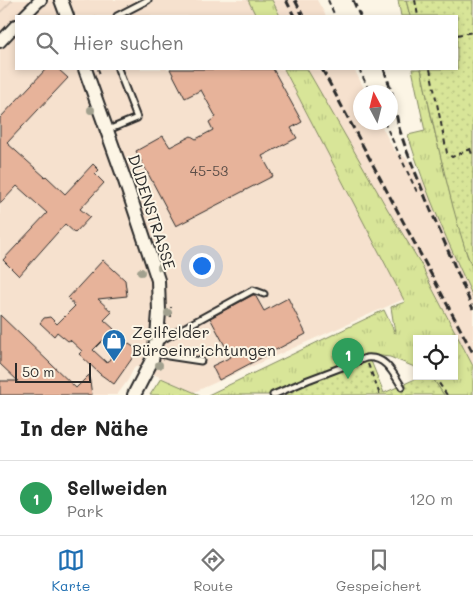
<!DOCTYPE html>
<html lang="de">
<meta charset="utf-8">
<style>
body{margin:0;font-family:Mali,sans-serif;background:#f6f6f6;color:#222}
.controls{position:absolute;right:15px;bottom:15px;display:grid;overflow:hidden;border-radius:0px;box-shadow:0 2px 8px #0003}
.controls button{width:45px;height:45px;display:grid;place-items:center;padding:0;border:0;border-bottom:1px solid #e0e0e0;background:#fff;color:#222;font:25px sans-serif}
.compass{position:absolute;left:353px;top:85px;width:45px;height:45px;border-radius:50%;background:#fff;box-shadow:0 2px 8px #0003;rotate:353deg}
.scale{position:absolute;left:15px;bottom:12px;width:76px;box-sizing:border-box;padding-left:5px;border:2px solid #2b2b2b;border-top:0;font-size:14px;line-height:18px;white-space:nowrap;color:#2b2b2b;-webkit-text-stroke:4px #fcf5e5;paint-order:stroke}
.you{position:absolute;left:201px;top:265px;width:18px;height:18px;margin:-12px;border:4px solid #fff;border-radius:50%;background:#1a73e8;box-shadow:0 0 0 8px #1a73e833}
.badge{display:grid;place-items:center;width:32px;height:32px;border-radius:50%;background:#1f6fb2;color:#fff;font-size:16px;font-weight:700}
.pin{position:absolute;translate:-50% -41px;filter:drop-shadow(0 1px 2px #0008)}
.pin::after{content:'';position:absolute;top:26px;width:18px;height:15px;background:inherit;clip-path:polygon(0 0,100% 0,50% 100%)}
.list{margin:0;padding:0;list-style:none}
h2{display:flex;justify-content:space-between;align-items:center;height:65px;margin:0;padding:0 20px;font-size:21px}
h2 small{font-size:16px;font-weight:400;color:#767676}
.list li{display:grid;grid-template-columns:32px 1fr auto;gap:15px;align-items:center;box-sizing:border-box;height:75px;padding:0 20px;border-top:1px solid #e0e0e0}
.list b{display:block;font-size:19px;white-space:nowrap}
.list p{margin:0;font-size:16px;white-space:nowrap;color:#767676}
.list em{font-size:16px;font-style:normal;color:#767676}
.icon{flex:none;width:28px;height:28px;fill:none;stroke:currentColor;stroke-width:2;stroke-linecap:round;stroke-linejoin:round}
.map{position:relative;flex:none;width:473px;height:395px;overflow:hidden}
.search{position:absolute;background:#fff;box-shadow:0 2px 8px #0003;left:15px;right:15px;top:15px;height:55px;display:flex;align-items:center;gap:12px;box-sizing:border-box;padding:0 18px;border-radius:0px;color:#767676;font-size:19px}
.sheet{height:140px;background:#fff}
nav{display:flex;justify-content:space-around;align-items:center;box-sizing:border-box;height:70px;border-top:1px solid #e0e0e0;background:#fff;font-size:14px;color:#767676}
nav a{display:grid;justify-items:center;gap:2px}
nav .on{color:#1f6fb2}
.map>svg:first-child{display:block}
.built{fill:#f6e1ce}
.industrial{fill:url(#industrial-furrows)}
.grass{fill:url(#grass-tufts);stroke:#828862}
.garden{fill:url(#garden-dots);stroke:#828862}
.building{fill:#e7b39a;stroke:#2b2b2b}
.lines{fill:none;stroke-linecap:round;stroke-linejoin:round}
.service-casing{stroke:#2b2b2b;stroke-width:9}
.minor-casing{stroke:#2b2b2b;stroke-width:14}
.tertiary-casing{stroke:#2b2b2b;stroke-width:16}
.path{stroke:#2b2b2b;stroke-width:2;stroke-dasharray:5 4;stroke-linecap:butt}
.service{stroke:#fcf5e5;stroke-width:5}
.minor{stroke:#fcf5e5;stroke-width:10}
.tertiary{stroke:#fcf5e5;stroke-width:12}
.rail{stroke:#2b2b2b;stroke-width:3;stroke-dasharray:8 4;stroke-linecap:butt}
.tree{fill:#a1a08e}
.labels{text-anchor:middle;stroke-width:4;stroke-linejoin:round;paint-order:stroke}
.number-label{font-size:14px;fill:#5a4d47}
.street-label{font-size:16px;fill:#2b2b2b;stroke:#fcf5e5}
.poi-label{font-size:16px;fill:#2b2b2b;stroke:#fcf5e5;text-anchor:start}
</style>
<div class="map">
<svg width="473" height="395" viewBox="0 0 473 395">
<defs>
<pattern id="industrial-furrows" width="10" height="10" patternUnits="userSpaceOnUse" patternTransform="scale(1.25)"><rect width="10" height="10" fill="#f6e1ce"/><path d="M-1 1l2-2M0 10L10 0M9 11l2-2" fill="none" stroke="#d3c1b1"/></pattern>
<pattern id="grass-tufts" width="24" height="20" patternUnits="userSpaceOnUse" patternTransform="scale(1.25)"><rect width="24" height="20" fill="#d8e598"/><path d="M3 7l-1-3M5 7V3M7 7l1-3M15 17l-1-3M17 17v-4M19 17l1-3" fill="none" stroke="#bac583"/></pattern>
<pattern id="garden-dots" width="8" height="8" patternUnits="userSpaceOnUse" patternTransform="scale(1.25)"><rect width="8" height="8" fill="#d8e598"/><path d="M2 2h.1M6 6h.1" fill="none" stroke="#bac583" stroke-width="1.8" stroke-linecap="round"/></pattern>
</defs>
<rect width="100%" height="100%" fill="#fcf5e5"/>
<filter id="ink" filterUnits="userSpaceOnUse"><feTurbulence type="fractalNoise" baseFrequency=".02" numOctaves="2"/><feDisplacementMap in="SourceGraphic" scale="10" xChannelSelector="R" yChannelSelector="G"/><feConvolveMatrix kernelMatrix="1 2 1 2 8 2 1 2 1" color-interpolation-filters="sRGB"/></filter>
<g filter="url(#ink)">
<path class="built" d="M0 0H248L256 16H16V69H284L404 299 194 392 135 366 128 380 117 395H0Z
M272 0H317L326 16H280Z
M307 69H354L366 92H360V122L380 123 394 150 406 158 423 181 453 253 473 297V366L432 288 421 264 388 210 336 123Z"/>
<path class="industrial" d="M0 0H21L0 22Z"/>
<path class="grass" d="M248 0H272L280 16H256Z
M398 0H406L410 16H401Z
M284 69H307L388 210 421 264 432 288 473 366V395H444L431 376H454V339H417V368L390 357 365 354 268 395H208L384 310 395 333 391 307 405 302Z
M412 69H421L434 129 450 194 467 255 473 269V297C449 245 425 191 408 135L425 131Z
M161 378 200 395H150Z"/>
<path class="garden" d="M406 0H473V269C464 249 459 228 453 207 441 161 431 115 421 69H457V16H410Z
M371 361 384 393 422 376H431L444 395H280L310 382Z"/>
<path class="building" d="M46 69H58L68 78 7 143 45 177 46 176 65 194 93 164 99 170 95 174 104 183 80 209 90 217 75 233 65 224 19 276 3 260 47 213 17 186 0 204V118Z
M170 69H273L302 122 291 128 297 138 262 156 273 176 176 226 136 151 163 136 170 147 191 136 196 139 213 130 209 122 216 117 201 90 185 98Z
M103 260 125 280 127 296 98 299 112 312 104 320 114 329 93 350 107 363 123 340 138 350 114 384 100 374 79 354 82 351 70 340 68 341 57 332 54 336 40 323 44 318 50 317 57 324 75 306 68 298Z
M253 295H255L264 311 288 298 306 334 219 380 212 366 231 357 210 318Z
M0 315 76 388 89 375 92 395H0V381H18L0 364Z"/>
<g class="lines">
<g class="service-casing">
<path id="service" d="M117 16 148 0
M108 130 137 118 118 69
M158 342 253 290 264 294
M154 352 168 356 201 361
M273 395 308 380 366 358C386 356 393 373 402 387"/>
</g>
<g class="minor-casing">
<path id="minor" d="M24 16 39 1 41 0
M0 42 16 25"/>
</g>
<g class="tertiary-casing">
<path id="tertiary" d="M61 0 67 16
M85 69 125 181 158 280 159 312 157 337 152 360 134 395"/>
</g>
<path class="path" d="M328 0 335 16
M415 0 418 16
M457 35 473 32
M98 69 100 74
M359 69 370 92
M430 69 447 153 452 157 473 148
M384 122 417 192
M470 149 473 157
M159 244 165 263
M171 317V307
M368 364 380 395
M434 376 447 395"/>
<use href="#service" class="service"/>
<use href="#minor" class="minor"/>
<use href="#tertiary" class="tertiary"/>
<path class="rail" d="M286 0 294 16
M295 0 303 16
M353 0 360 16
M322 69 473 353
M384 69 392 93 399 128 406 149 426 199 473 309"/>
</g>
<g class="tree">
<circle cx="91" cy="110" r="4"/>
<circle cx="161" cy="267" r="4"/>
<circle cx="141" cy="272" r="4"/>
<circle cx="168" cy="313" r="4"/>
<circle cx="166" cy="331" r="4"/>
<circle cx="149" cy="337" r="4"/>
<circle cx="159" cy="365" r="4"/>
</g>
</g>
<defs>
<g id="shop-pin" transform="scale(1.25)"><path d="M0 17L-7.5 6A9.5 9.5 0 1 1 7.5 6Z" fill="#1f6fb2" stroke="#fcf5e5"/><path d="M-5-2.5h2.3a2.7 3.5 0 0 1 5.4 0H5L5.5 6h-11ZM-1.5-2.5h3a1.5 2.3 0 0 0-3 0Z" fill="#fff"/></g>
</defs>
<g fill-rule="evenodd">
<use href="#shop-pin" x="114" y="341"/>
</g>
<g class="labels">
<g class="number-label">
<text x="209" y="176">45-53</text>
</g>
<g class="street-label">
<text transform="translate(152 212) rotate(72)" y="6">DUDENSTRASSE</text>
</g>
<g class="poi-label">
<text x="132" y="338">Zeilfelder<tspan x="132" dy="18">Büroeinrichtungen</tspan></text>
</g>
</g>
</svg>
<div class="controls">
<button><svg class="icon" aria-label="locate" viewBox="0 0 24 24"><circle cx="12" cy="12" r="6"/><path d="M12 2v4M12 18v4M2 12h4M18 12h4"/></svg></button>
</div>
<svg class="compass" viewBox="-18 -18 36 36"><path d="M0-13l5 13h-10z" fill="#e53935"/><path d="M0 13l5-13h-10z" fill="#767676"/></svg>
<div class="scale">50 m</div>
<div class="you"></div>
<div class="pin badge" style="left:348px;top:379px;background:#2e9e5b">1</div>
<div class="search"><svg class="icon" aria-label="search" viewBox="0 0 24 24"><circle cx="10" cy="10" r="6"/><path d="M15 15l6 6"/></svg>Hier suchen</div>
</div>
<section class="sheet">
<h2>In der Nähe<small></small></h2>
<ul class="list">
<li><span class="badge" style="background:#2e9e5b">1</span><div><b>Sellweiden</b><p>Park</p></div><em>120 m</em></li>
</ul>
</section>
<nav>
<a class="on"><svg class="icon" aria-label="map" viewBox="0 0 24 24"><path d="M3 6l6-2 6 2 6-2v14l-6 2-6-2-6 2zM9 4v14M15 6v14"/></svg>Karte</a>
<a><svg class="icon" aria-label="directions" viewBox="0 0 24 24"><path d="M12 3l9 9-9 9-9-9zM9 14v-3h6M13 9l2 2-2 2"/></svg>Route</a>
<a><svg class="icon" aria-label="saved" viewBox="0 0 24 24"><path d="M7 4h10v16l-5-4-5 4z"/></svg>Gespeichert</a>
</nav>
